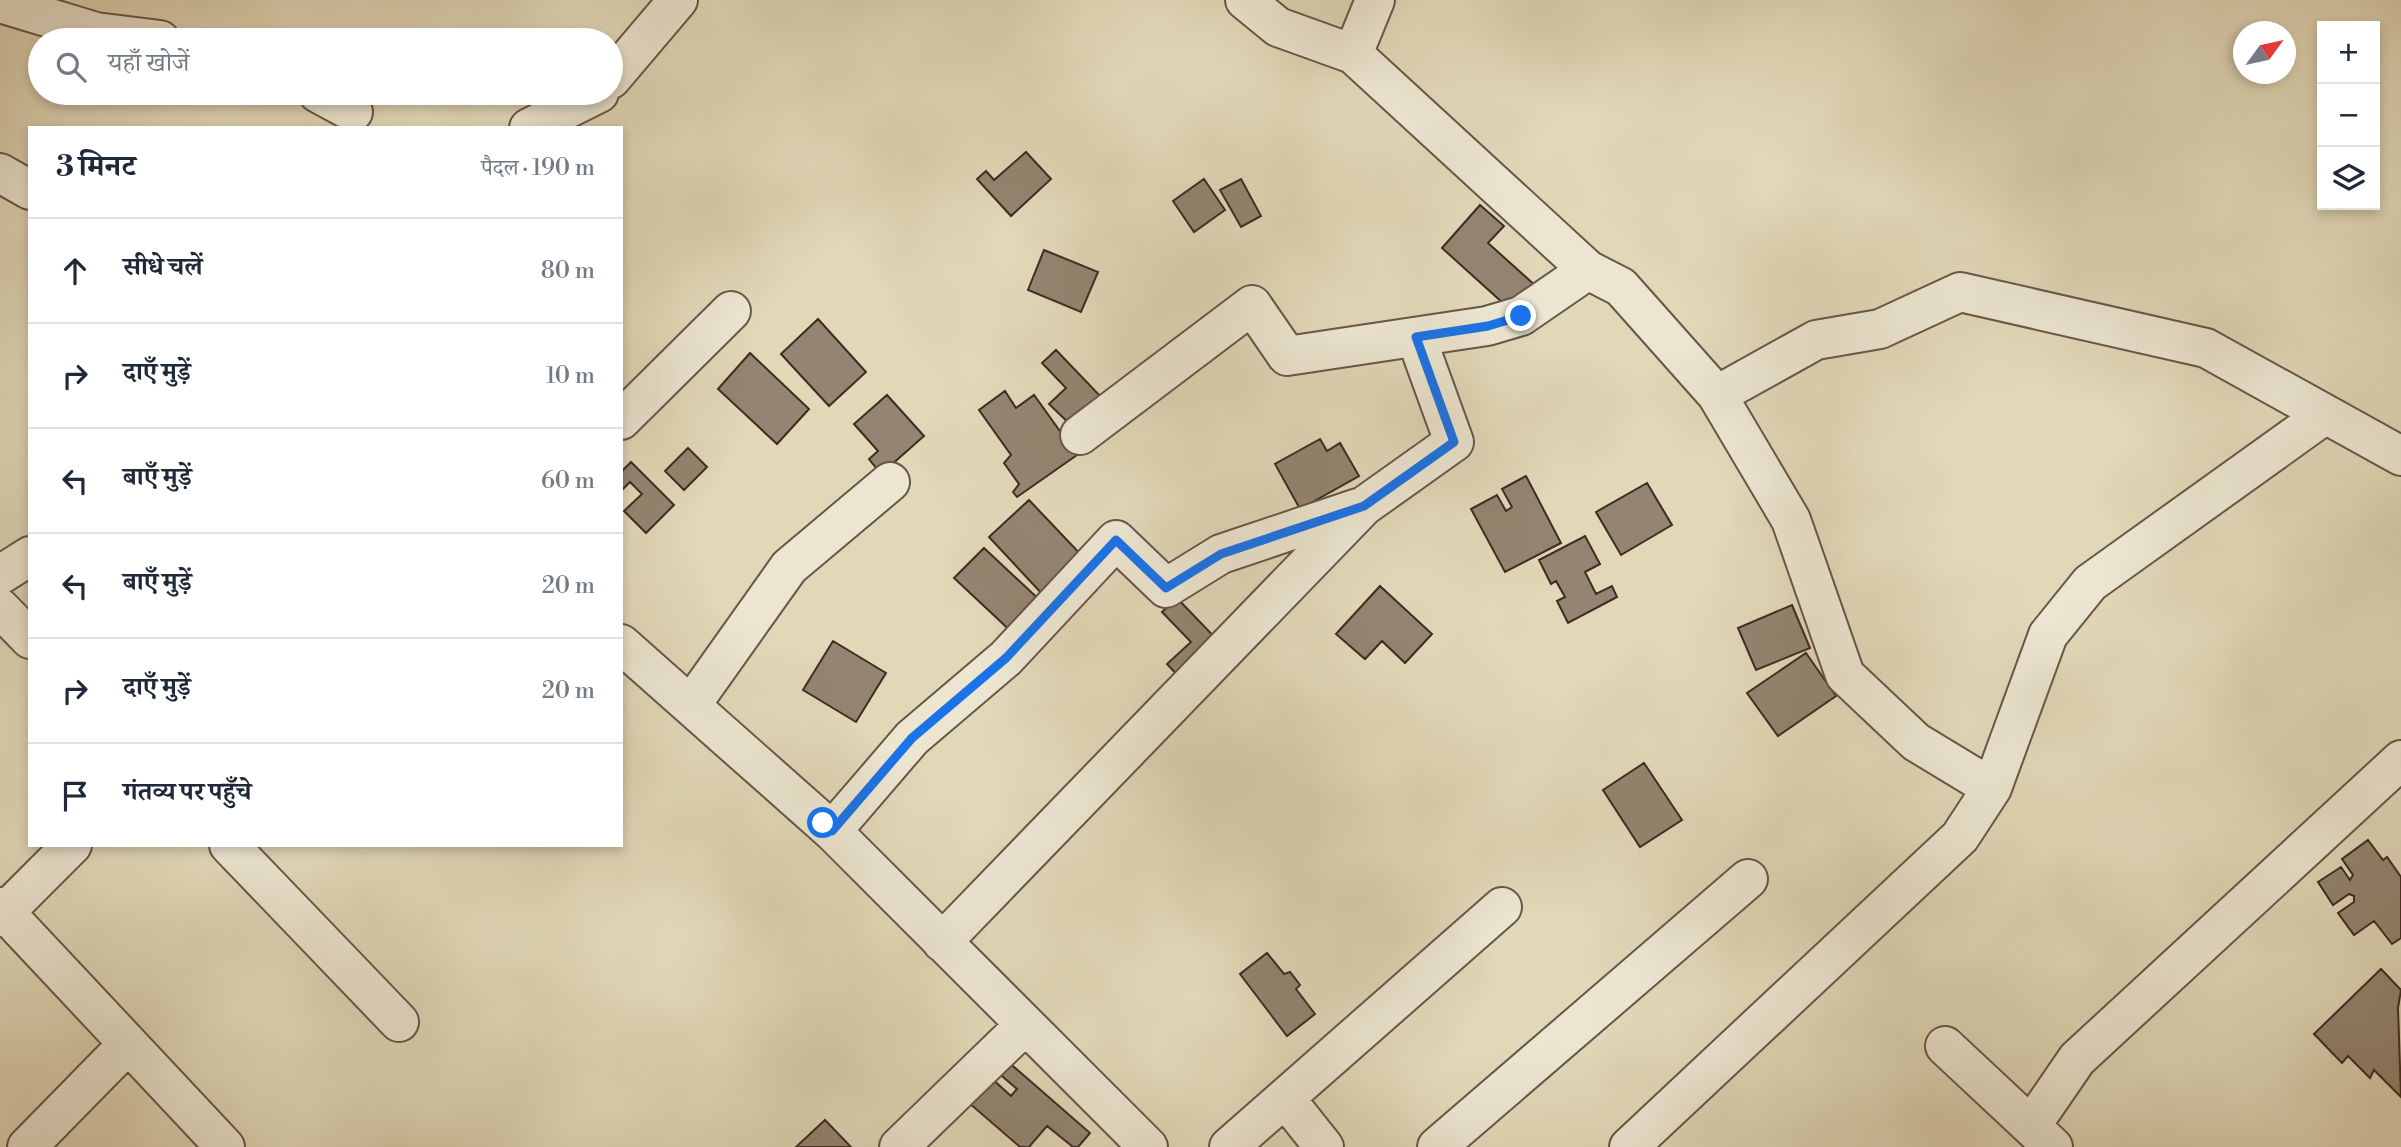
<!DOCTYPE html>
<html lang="hi">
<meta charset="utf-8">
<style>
body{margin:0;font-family:"Libre Bodoni","Noto Serif Devanagari",serif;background:#f6f6f7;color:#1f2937}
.controls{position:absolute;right:21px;top:21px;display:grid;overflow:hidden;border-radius:0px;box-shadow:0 4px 10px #0003}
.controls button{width:63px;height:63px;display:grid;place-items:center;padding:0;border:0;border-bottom:2px solid #e0e1e3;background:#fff;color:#1f2937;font:35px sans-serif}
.compass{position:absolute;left:2233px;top:21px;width:63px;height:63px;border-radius:50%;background:#fff;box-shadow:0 4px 10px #0003;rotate:57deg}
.stop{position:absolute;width:21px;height:21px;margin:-16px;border:5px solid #1a73e8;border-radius:50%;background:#fff}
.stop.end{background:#1a73e8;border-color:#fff;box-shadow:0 2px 7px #0008}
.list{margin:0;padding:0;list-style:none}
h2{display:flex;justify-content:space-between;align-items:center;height:91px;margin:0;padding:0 28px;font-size:30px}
h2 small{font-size:23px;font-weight:400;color:#747a83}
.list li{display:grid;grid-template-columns:46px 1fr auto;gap:21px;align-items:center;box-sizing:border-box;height:105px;padding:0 28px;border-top:2px solid #e0e1e3}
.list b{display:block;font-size:26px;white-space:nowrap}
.list em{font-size:23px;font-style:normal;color:#747a83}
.icon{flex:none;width:38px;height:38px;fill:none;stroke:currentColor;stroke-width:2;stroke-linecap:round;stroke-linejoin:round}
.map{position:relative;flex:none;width:2401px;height:1147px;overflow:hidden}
.search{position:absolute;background:#fff;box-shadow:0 4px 10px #0003;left:28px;top:28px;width:595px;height:77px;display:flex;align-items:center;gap:18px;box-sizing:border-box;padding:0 24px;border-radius:38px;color:#747a83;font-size:26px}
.panel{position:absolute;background:#fff;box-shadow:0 4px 10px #0003;left:28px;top:126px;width:595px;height:721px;border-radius:0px}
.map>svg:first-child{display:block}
.building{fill:#938571;stroke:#3f2b24;stroke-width:2}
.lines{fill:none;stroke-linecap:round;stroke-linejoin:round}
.minor-casing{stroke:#685649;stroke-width:42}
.minor{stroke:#ece6d1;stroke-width:38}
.route{stroke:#1a73e8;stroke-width:9}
</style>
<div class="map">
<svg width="2401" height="1147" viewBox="0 0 2401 1147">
<rect width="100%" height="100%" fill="#e1d8b8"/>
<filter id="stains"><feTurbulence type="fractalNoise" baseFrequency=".00286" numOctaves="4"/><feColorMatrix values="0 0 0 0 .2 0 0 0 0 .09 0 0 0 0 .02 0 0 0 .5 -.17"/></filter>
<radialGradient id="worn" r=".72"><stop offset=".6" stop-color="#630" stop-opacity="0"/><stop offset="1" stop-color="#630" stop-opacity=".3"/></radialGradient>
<path class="building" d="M1026 152 1051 179 1011 216 977 179 986 171 994 180Z
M1204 179 1225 210 1194 232 1173 201Z
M1241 179 1261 216 1241 227 1220 190Z
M1480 205 1504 226 1488 243 1537 287 1514 313 1442 248Z
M1044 250 1098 272 1081 312 1028 290Z
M818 319 866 372 829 406 781 354Z
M1056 350 1102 398 1073 427 1049 404 1066 388 1042 363Z
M750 353 809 409 777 444 718 389Z
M1005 391 1016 408 1034 395 1077 455 1017 497 1013 492 1019 484 1004 463 1011 455 979 410Z
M887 395 924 436 881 474 869 459 878 451 854 424Z
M1320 439 1327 451 1340 443 1359 476 1300 509 1275 464Z
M688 448 707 467 684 490 665 471Z
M631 462 674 505 646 533 624 511 642 494 630 482 621 491V472Z
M1526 476 1561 543 1505 572 1471 509 1497 495 1506 511 1512 507 1502 489Z
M1647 483 1672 525 1621 555 1596 512Z
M1029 500 1085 559 1045 597 989 537Z
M1585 536 1600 564 1585 572 1596 594 1612 586 1617 597 1568 623 1557 601 1565 597 1556 581 1551 584 1539 560Z
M984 548 1045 605 1016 636 954 578Z
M1380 586 1432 634 1405 663 1382 641 1365 659 1336 634Z
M1177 598 1222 645 1184 682 1167 664 1191 642 1162 612Z
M1792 605 1810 648 1756 670 1738 628Z
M833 641 886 673 856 722 803 690Z
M1806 653 1836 696 1778 736 1747 693Z
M1644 763 1682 820 1640 847 1603 790Z
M2368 840 2383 860 2387 857 2401 877V938L2392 944 2374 921 2354 935 2338 913 2354 902V896L2349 894 2333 905 2318 882 2341 867 2350 880 2353 875 2342 859Z
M1267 953 1284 974 1290 972 1300 985 1296 989 1315 1014 1287 1036 1240 974Z
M2381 969 2401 990 2398 1008 2401 1097 2374 1070 2370 1078 2348 1056 2342 1063 2314 1034Z
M1006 1060 1090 1133 1078 1147H1073L1047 1126 1029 1147H1020L969 1103 990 1077 1011 1096 1017 1089 996 1071Z
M825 1120 851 1147H796Z"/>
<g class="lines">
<g class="minor-casing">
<path id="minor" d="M1245 0 1278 27 1353 54 1588 270 1621 287 1717 395 1791 520 1845 675 1916 742 1992 788
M0 3 96 32 160 40
M1353 54 1375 0
M611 79 678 0
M318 93 353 112
M529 128 599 93
M0 173 30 190
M1717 395 1816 340 1880 329 1960 292 2206 348 2401 456
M621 420 731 311
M1080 435 1252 305 1287 356 1487 326 1521 316 1588 270
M0 575 30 556
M0 608 30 639
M621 644 832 831 1148 1147
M691 705 789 567 890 482
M832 831 912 738 1006 658 1116 540 1166 588 1221 554 1358 508
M229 845 399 1022
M0 907 225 1147
M0 917 72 845
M942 942 1364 506 1454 442 1416 337
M1945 1046 2053 1147
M1285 1098 1324 1147
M2031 1126 2077 1059 2401 760
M27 1147 127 1045
M899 1147 1025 1025
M1229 1147 1502 907
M1437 1147 1748 879
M1629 1147 1960 837 1992 788 2048 635 2090 583 2323 416"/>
</g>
<use href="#minor" class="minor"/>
</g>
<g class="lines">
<path class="route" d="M823 823 832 831 912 738 1006 658 1116 540 1166 588 1221 554 1364 506 1454 442 1416 337 1488 326 1521 316"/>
</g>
<rect width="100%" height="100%" filter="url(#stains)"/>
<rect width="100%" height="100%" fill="url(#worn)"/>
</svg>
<div class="controls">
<button>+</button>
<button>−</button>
<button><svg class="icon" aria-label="layers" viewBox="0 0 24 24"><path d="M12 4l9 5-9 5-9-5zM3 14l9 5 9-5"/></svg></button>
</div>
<svg class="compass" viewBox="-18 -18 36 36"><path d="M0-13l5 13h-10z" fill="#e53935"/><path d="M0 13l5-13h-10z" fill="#747a83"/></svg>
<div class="stop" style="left:823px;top:823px"></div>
<div class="stop end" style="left:1521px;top:316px"></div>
<div class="search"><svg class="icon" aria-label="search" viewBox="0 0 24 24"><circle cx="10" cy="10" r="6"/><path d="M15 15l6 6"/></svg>यहाँ खोजें</div>
<section class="panel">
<h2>3 मिनट<small>पैदल · 190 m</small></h2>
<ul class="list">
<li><svg class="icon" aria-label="ahead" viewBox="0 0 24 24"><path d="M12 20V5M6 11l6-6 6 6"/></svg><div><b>सीधे चलें</b></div><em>80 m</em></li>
<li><svg class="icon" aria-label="right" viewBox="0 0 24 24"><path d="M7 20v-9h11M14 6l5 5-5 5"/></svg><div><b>दाएँ मुड़ें</b></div><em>10 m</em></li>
<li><svg class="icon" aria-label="left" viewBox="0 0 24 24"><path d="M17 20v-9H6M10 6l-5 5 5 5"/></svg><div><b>बाएँ मुड़ें</b></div><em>60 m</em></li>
<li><svg class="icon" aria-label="left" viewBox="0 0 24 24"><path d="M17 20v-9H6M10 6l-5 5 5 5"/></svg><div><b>बाएँ मुड़ें</b></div><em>20 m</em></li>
<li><svg class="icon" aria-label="right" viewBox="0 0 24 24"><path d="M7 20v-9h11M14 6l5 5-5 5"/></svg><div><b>दाएँ मुड़ें</b></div><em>20 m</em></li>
<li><svg class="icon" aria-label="arrive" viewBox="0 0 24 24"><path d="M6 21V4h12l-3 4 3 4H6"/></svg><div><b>गंतव्य पर पहुँचे</b></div></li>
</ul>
</section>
</div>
